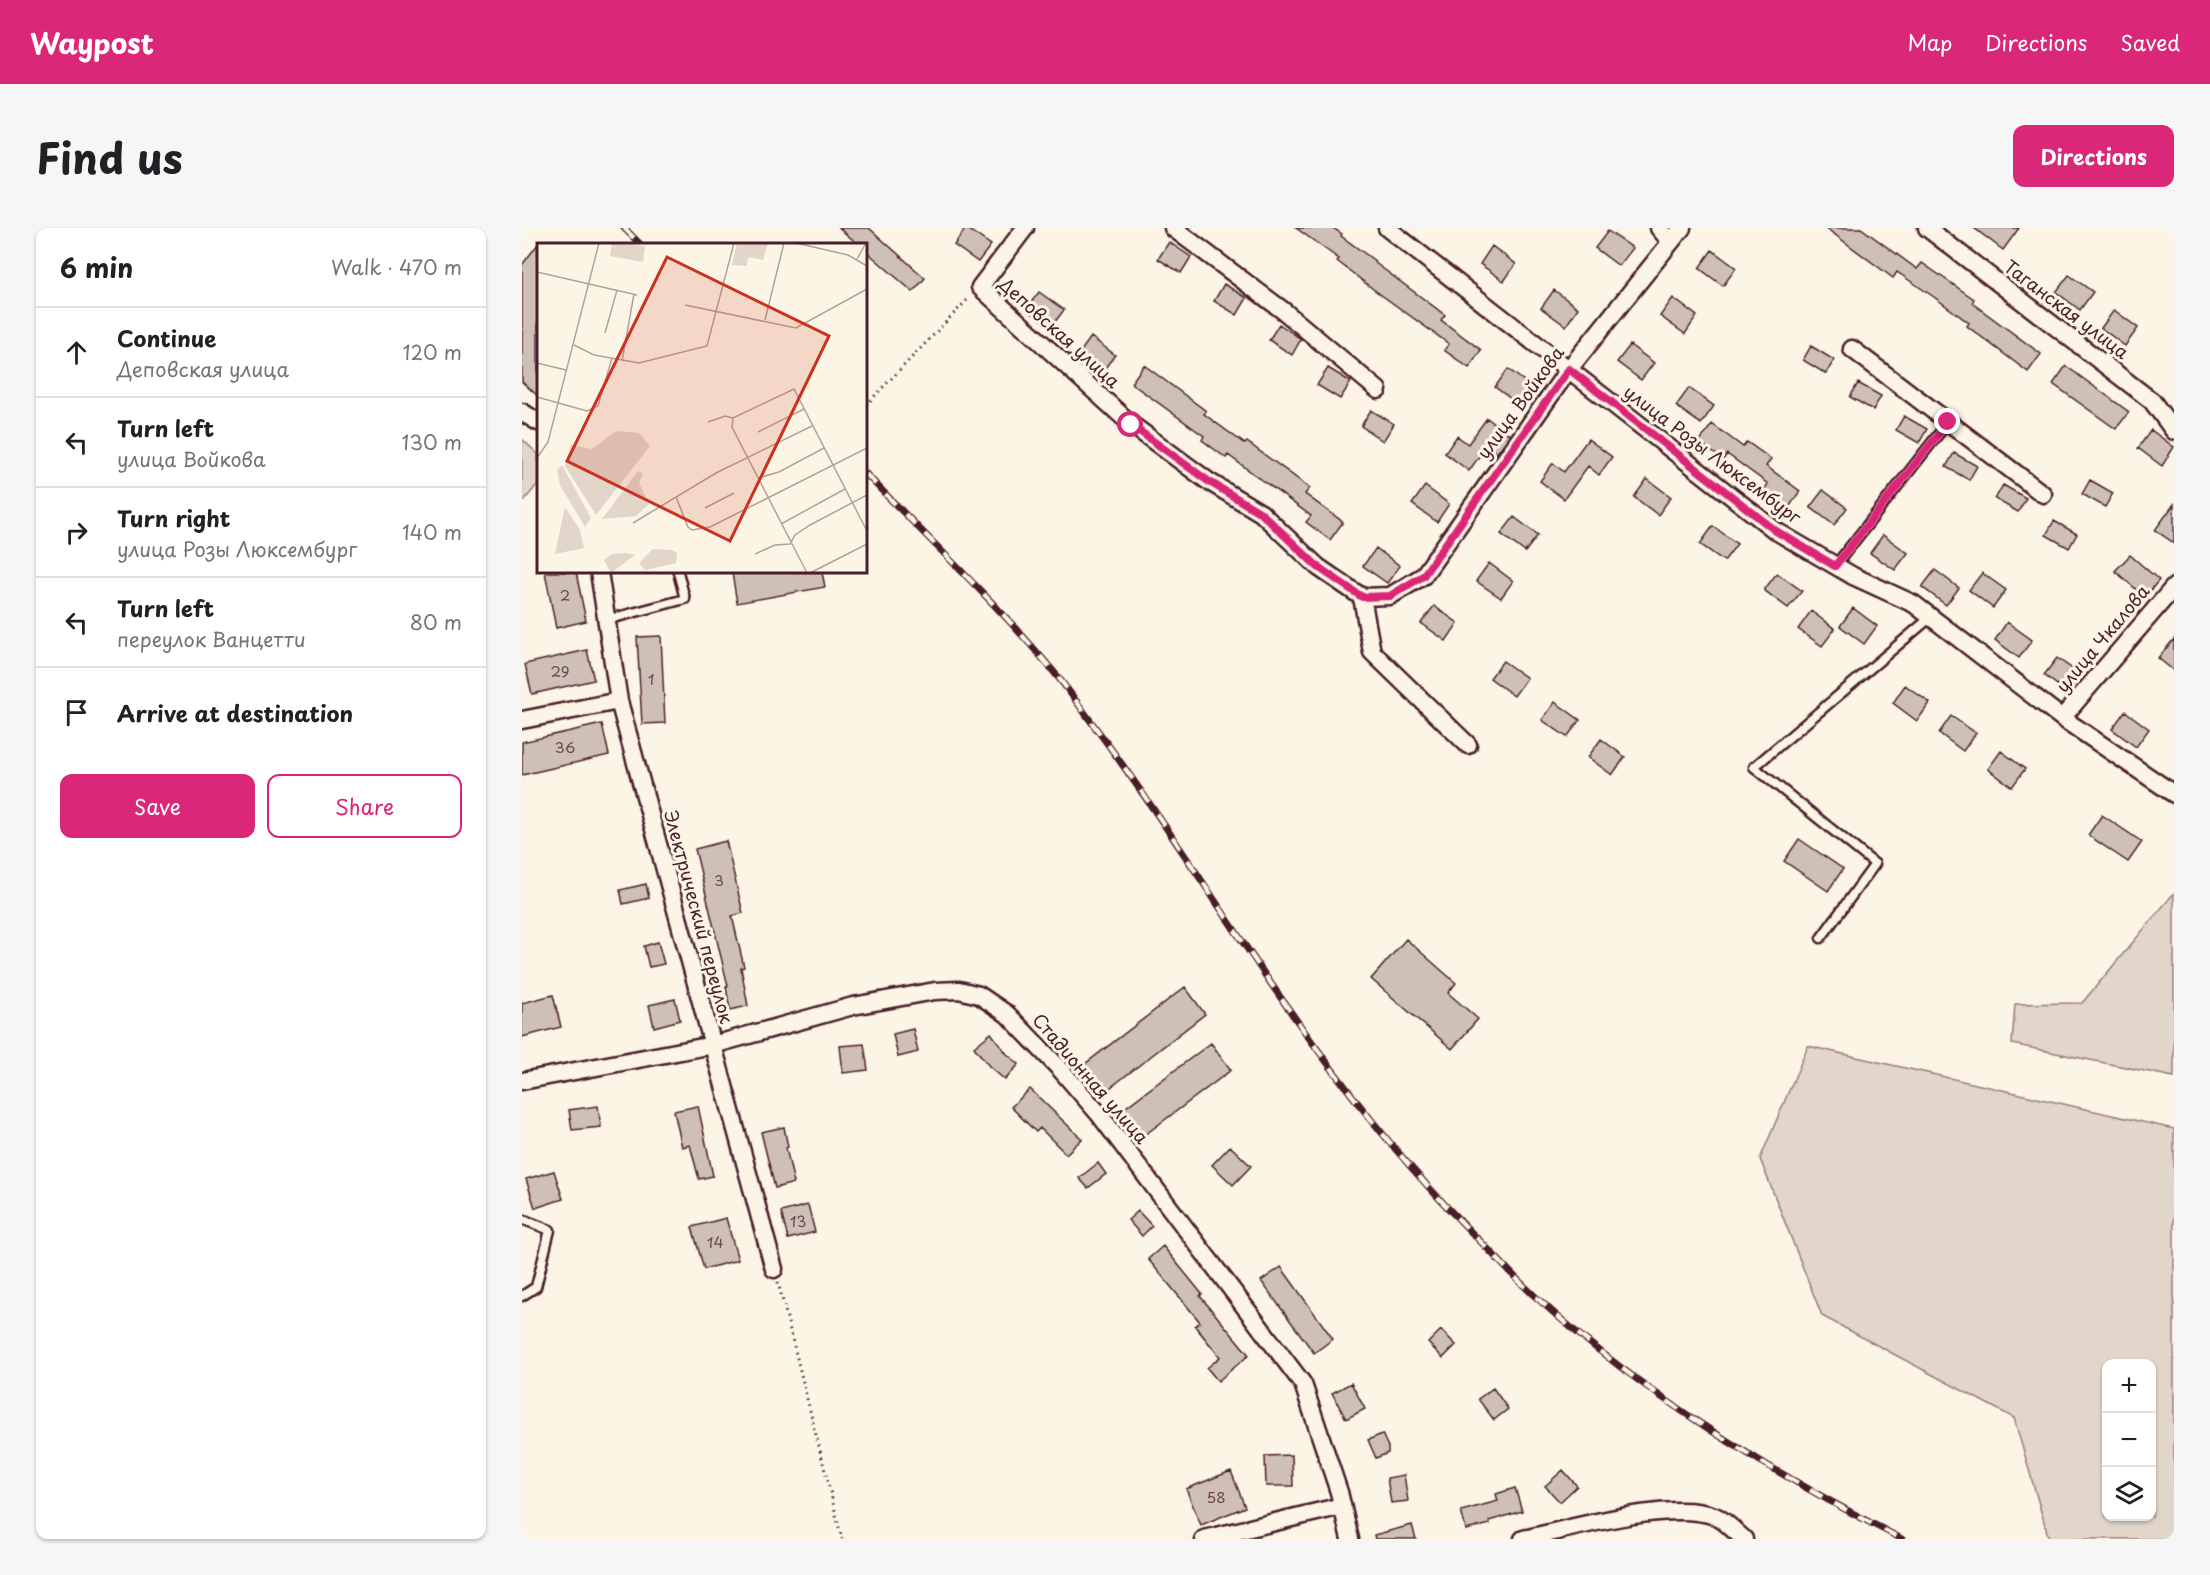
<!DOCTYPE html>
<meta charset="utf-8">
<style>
body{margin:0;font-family:"Playpen Sans",sans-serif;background:#f6f6f6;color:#202124}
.controls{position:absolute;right:18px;bottom:18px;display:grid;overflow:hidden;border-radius:12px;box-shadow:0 2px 4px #0004}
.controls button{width:54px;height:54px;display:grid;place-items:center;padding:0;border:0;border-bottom:2px solid #e0e0e0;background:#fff;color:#202124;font:30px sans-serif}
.stop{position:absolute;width:18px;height:18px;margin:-14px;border:4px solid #db2777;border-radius:50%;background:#fff}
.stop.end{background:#db2777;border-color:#fff;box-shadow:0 2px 6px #0008}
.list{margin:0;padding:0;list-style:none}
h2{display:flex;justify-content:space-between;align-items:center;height:78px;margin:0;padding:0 24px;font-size:26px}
h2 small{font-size:20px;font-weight:400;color:#757577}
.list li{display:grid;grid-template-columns:39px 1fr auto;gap:18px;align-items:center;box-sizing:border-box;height:90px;padding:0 24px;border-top:2px solid #e0e0e0}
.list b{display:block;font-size:22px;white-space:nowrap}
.list p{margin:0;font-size:20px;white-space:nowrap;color:#757577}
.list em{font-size:20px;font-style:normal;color:#757577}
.actions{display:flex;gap:12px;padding:18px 24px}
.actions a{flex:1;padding:14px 0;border:2px solid #db2777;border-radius:12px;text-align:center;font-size:21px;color:#db2777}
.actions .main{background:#db2777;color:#fff}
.icon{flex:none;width:33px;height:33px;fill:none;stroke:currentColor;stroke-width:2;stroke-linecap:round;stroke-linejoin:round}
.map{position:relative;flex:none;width:1652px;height:1311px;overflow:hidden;border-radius:12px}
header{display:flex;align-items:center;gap:36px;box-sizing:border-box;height:84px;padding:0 30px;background:#db2777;color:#fff}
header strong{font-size:28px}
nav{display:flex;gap:33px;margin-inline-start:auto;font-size:21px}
.intro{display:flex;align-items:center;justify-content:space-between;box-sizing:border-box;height:144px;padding:0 36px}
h1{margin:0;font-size:42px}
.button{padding:15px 27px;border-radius:12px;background:#db2777;color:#fff;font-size:21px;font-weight:700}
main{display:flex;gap:36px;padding:0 36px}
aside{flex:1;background:#fff;border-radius:12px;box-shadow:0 2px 4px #0004}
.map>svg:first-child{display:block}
.green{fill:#e2d5ca;stroke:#967a7a;stroke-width:1.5;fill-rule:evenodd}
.building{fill:#cfc0b7;stroke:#4a1f2b;stroke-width:1.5}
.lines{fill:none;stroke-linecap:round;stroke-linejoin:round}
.lane-casing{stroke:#4a1f2b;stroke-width:13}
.street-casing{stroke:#4a1f2b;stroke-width:21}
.path{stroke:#4a1f2b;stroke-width:3;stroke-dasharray:1.5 4.5;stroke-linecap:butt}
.lane{stroke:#fcf5e5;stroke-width:8}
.street{stroke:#fcf5e5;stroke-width:16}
.rail-casing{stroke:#4a1f2b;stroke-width:7}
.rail{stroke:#fcf5e5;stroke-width:4.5;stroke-dasharray:14;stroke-linecap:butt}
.route{stroke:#db2777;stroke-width:8}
.labels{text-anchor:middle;stroke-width:6;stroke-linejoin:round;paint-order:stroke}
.number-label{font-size:15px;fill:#6b474e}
.street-label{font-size:18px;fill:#4a1f2b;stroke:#fcf5e5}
.inset-road{fill:none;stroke:#b59f9b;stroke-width:1.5}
.view{fill:#c8321e;fill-opacity:0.15;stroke:#c8321e;stroke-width:3}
.inset-edge{fill:none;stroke:#4a1f2b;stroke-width:3}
</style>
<header>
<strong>Waypost</strong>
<nav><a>Map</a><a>Directions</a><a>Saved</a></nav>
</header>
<div class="intro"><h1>Find us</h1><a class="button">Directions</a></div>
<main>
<aside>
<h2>6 min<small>Walk · 470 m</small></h2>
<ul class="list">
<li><svg class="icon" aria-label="ahead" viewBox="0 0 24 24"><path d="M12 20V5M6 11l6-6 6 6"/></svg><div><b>Continue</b><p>Деповская улица</p></div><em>120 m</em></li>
<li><svg class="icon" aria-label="left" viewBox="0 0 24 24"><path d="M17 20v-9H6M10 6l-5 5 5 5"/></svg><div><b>Turn left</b><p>улица Войкова</p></div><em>130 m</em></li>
<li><svg class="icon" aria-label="right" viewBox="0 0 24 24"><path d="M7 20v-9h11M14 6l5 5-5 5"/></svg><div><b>Turn right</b><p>улица Розы Люксембург</p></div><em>140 m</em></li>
<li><svg class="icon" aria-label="left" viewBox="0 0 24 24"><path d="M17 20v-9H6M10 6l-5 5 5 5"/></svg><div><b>Turn left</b><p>переулок Ванцетти</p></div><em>80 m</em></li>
<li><svg class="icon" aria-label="arrive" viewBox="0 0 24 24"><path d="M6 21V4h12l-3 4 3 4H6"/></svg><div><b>Arrive at destination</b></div></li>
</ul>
<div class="actions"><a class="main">Save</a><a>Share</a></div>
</aside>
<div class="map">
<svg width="1652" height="1311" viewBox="0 0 1652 1311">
<rect width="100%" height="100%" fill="#fcf5e5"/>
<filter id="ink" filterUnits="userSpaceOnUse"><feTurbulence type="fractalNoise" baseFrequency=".0167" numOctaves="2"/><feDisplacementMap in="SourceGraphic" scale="12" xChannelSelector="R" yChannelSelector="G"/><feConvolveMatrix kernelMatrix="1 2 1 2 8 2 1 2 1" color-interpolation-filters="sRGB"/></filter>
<g filter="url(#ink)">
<path class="green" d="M0 211 16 226V256L0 275Z
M1652 665V849L1490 816 1493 776 1560 775Z
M1286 818 1652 901V1311H1527L1492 1190 1300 1088 1238 931ZM1584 1136H1630V1288H1584Z"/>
<path class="building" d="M317 0H347L403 50 391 64 344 23V16H336Z
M444 0 469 17 456 34 432 17Z
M774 0H811L820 6 819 8 853 33 852 34 923 87 919 92 959 122 947 140 922 122 927 116 851 61 815 33 817 31Z
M1304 0H1339L1395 41 1400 35 1452 71 1450 75 1519 126 1506 144 1445 98 1447 95 1412 69 1375 44 1371 50Z
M1452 0H1497L1481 22Z
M1086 3 1111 20 1097 38 1073 20Z
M647 14 669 29 659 45 636 31Z
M16 16V168L0 154V37Z
M970 18 994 36 982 53 958 36Z
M1190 22 1214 40 1201 58 1177 40Z
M1547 47 1571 64 1558 82 1534 64Z
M702 56 725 70 715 87 692 73Z
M1032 62 1056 80 1044 98 1019 80Z
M517 64 542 82 529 99 504 81Z
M1151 70 1175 88 1163 106 1138 88Z
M1592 82 1616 100 1603 118 1579 100Z
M757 96 779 111 770 127 747 112Z
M569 109 593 127 580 144 556 127Z
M1108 117 1132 135 1119 152 1095 134Z
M1289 118 1312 132 1304 146 1281 132Z
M622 137 684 183 682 186 723 216 725 214 788 260 783 266 821 294 808 312 784 294 789 288 706 227 704 230 680 212 682 208 609 155Z
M1544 138 1607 184 1594 201 1531 156Z
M806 140 829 154 818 171 795 157Z
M986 141 1010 159 997 177 973 159Z
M1336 155 1359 168 1351 182 1328 169Z
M1167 160 1192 178 1179 196 1154 178Z
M849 182 872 196 861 213 839 198Z
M1382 188 1405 201 1397 215 1374 202Z
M965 190 988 207 975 225 965 217 947 243 923 225 935 208 946 216Z
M1190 196 1221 219 1225 214 1249 231 1244 238 1278 263 1266 281 1241 263 1246 256 1205 226 1201 232 1177 214Z
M1629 202 1652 219 1640 238 1616 220Z
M1066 211 1090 229 1077 247 1066 238 1042 271 1018 253 1031 235 1042 244Z
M1432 225 1455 238 1447 252 1424 239Z
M1125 251 1149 269 1136 287 1112 269Z
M1568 252 1591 265 1583 279 1560 266Z
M1481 257 1504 270 1496 284 1473 271Z
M903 258 927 276 915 294 890 276Z
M1301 262 1325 280 1312 297 1288 279Z
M1652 276V315L1633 302Z
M992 289 1016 307 1003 324 979 306Z
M1532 293 1555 306 1547 320 1524 307Z
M1191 298 1215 316 1202 333 1178 316Z
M1361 307 1386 325 1373 342 1348 325Z
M854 320 878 338 865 355 841 338Z
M1608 327 1637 352 1623 369 1593 343Z
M967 335 991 353 979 370 954 353Z
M1413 342 1437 360 1424 377 1400 359Z
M23 344H54L64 393 34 400Z
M219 344H300L303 359 215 375 210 345Z
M1255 345 1280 363 1266 380 1242 362Z
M1460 345 1484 362 1471 380 1447 362Z
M912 378 936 395 924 413 899 395Z
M1331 380 1355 398 1342 416 1318 398Z
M1289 383 1313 401 1300 418 1276 401Z
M1485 394 1510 412 1497 430 1473 412Z
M139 408 143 495 120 496 115 409Z
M1652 411V443L1636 430Z
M65 422 72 452 10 466 3 436Z
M1535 430 1559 447 1546 465 1522 447Z
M981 433 1005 450 992 468 968 450Z
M1383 457 1408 475 1395 493 1371 475Z
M1033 474 1058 492 1045 509 1020 492Z
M1603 483 1627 501 1614 519 1590 501Z
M1429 488 1454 505 1441 523 1417 505Z
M80 496 87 527 0 547V514Z
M1079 511 1103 529 1090 547 1066 529Z
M1479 523 1503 541 1490 559 1466 541Z
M1580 587 1620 614 1606 634 1566 607Z
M1277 611 1321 641 1306 663 1262 633Z
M204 613 221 685 210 688 222 739 219 740 226 778 208 782 204 759 206 758 173 621Z
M124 656 127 670 101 676 98 662Z
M884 711 934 755 926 765 956 791 930 821 849 751Z
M136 714 142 736 127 739 122 718Z
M663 759 683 786 584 863 563 836Z
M31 767 39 799 0 809V775Z
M153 771 158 792 132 799 127 777Z
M391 801 396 824 376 829 371 806Z
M469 805 485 826 497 836 483 852 467 838 452 819Z
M689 815 709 842 620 909 600 882Z
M342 816 346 842 321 845 318 818Z
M508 861 560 911 544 926 518 900 514 904 489 879Z
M76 878 79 899 50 902 47 882Z
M176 878 191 948 177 951 168 917 160 919 152 883Z
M262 899 266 919 264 920 272 955 253 960 239 904Z
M708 918 729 938 711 957 690 937Z
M576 935 584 946 566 960 557 950Z
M32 943 41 971 13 980 4 951Z
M286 977 293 1004 266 1011 259 984Z
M616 983 630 998 620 1008 606 992Z
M204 990 216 1032 182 1041 170 999Z
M641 1018 680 1066 678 1068 727 1127 696 1153 685 1140 698 1129 673 1098 678 1094 626 1031Z
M759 1039 811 1111 792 1125 739 1053Z
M919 1102 934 1117 921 1130 906 1115Z
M829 1155 843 1181 824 1191 810 1165Z
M971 1160 986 1181 972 1192 956 1171Z
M860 1206 866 1219V1225L854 1230 846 1212Z
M770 1227 771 1258H744L743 1228Z
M1041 1242 1055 1258 1038 1274 1023 1258Z
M709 1243 723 1279 679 1297 664 1261Z
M882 1247 886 1273 869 1275 865 1250Z
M993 1260 1000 1283 967 1293 968 1296 944 1302 939 1283 976 1273 974 1266Z
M890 1297 894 1311H853L852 1307Z"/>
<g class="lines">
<g class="lane-casing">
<path id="lane" d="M1313 338 1426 194
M84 392 163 371 156 344
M1299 710 1353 636 1232 539 1409 389
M0 991 28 1002 14 1059 0 1068"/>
</g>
<g class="street-casing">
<path id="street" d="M503 0 458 59 610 197 686 253 739 285 796 339 840 369 850 424 946 517
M651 0 763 84 856 162
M865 0 1254 303 1331 348 1392 376 1540 490 1652 566
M1137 0 1149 14
M1405 0 1630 173 1652 203
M1330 121 1521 266
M0 184 16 194
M77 344 97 473 252 1041
M840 369 868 368 901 348 1047 141 1160 0
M1540 490 1652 359
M0 492 97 473
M0 853 191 817 331 778 413 763 437 762 457 767 485 786 539 842 577 886 781 1156 817 1264 828 1311
M682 1311 820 1278
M1001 1311C1048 1301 1148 1271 1193 1288 1203 1292 1213 1304 1222 1311"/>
</g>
<path class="path" d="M344 177 448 69
M256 1054 320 1311"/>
<use href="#lane" class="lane"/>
<use href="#street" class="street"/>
<g class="rail-casing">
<path id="rail" d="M102 0 118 16
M344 246C406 311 473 373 531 443 547 462 561 483 576 503 659 615 730 735 813 845 860 908 911 967 967 1022 982 1038 998 1055 1015 1070 1123 1168 1250 1245 1380 1311"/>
</g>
<use href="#rail" class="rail"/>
</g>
</g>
<g class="lines" filter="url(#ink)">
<path class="route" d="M609 197 686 253 739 285 796 339 840 369 868 368 901 348 1047 141 1254 303 1313 338 1426 194"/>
</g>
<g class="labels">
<g class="number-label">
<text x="43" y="373">2</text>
<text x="38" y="449">29</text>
<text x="129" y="457">1</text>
<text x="43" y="525">36</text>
<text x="197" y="658">3</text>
<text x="276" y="999">13</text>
<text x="193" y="1020">14</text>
<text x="694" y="1275">58</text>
</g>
<g class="street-label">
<text transform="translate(1544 82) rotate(37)" y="6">Таганская улица</text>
<text transform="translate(537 105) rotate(42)" y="6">Деповская улица</text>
<text transform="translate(999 175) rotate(-54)" y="6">улица Войкова</text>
<text transform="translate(1190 227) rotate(37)" y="6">улица Розы Люксембург</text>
<text transform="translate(1581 411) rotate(-50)" y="6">улица Чкалова</text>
<text transform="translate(176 689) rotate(75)" y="6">Электрический переулок</text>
<text transform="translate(568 851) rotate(49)" y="6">Стадионная улица</text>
</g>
</g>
<g transform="translate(15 15)">
<rect width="330" height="330" fill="#fcf5e5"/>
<path d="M75 0 108 3 106 19 73 13ZM200 0H231L226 17 212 14 209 23 195 22ZM79 188 102 190 113 203 59 272 28 223 34 202 55 206ZM25 222 54 275 48 284 23 242 20 227ZM101 228 106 231 102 240 112 261 99 273 65 276ZM28 264 43 287 47 305 18 311ZM116 306 135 307 140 310 139 320 108 327 102 320ZM89 310 98 312 74 330 67 317 75 311Z" fill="#e2d5ca"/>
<path class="inset-road" d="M259 0 311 12 330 23M320 16 329 0M0 29 100 52M148 62 259 85 330 46M228 77 247 0M68 90 80 47M37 102 57 112 102 120 170 103 197 0M85 118 97 51M0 120 29 127M0 154 50 168 61 163 75 115M196 175 195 184 270 330M171 179 188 173 196 175 257 146 330 288M221 189 267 166M0 215 11 199 62 0M221 235 242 229 287 205M139 254 151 284 155 287 173 284 330 205M168 265 197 250M96 280 179 230 275 183M244 281 308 246M218 311 238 302 253 301 258 292 273 282 330 252M273 330 330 301"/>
<path class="view" d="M130 14 292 93 193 298 30 218Z"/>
<rect width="330" height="330" class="inset-edge"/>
</g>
</svg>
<div class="controls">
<button>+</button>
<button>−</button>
<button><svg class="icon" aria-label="layers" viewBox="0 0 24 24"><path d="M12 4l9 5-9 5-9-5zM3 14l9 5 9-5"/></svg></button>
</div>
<div class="stop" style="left:609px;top:197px"></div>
<div class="stop end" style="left:1426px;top:194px"></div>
</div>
</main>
